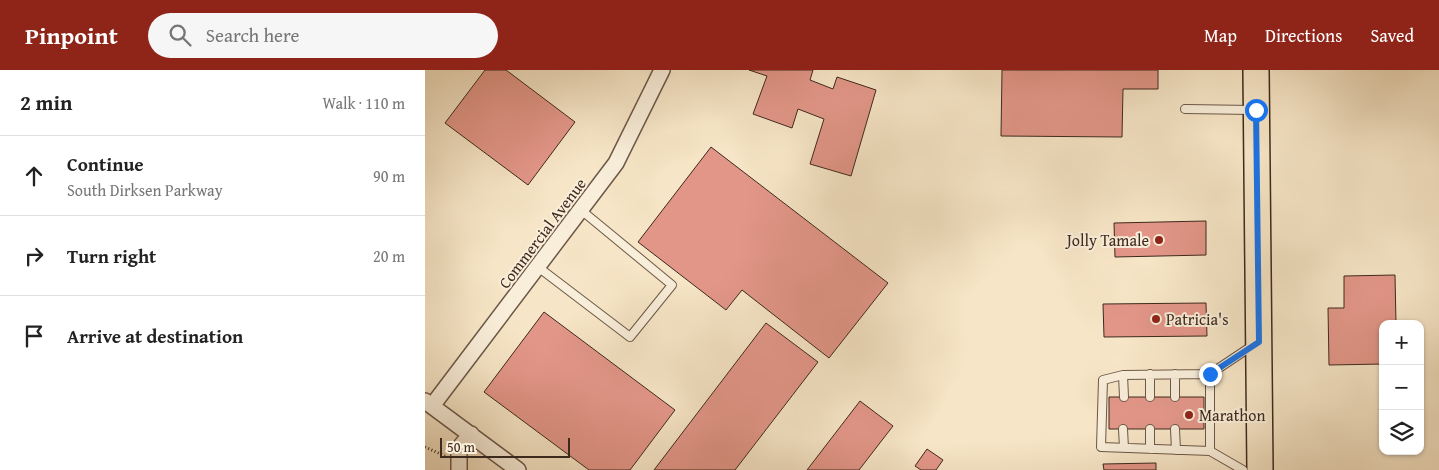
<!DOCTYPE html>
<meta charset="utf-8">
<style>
body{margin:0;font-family:"Gentium Book Plus",serif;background:#f6f6f6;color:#222}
.controls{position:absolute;right:15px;bottom:15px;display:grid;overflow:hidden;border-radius:10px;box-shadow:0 1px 4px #0004}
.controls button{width:45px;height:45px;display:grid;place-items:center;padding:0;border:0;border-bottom:1px solid #e0e0e0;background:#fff;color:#222;font:25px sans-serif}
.scale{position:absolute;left:15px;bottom:12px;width:130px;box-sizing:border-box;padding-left:5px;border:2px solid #3e291d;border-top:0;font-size:14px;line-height:18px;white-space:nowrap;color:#3e291d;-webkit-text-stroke:4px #f9eeda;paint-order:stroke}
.stop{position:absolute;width:15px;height:15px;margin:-11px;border:4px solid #1a73e8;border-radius:50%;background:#fff}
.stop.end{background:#1a73e8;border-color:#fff;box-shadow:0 1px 5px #0008}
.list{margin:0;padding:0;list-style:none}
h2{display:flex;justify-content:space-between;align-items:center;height:65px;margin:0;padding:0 20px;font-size:21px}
h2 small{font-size:16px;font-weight:400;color:#767676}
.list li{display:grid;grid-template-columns:32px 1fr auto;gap:15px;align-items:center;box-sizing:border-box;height:80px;padding:0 20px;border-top:1px solid #e0e0e0}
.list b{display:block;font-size:19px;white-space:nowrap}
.list p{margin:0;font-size:16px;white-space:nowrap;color:#767676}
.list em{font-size:16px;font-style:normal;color:#767676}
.icon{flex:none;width:28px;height:28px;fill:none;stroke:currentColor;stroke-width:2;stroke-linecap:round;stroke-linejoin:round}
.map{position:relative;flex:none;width:1014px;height:400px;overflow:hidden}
header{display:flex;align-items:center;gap:30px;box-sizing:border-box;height:70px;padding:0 25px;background:#8f2418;color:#fff}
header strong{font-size:24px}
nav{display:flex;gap:28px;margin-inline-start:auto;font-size:18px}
.search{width:350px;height:45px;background:#f6f6f6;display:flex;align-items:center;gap:12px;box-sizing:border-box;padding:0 18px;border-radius:28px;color:#767676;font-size:19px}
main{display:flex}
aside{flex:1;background:#fff}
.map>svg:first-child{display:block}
.building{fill:#e29688;stroke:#3e291d}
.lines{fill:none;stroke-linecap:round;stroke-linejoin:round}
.service-casing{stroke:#6c5847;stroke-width:10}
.minor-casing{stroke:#6c5847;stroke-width:18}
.primary-casing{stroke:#3e291d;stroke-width:28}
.path{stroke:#3e291d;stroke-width:3;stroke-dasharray:1 2.5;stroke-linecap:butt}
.service{stroke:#f9eeda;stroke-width:8}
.minor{stroke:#f9eeda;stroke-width:15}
.primary{stroke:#f6e5c6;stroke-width:25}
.route{stroke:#1a73e8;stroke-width:6}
.poi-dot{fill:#8f2418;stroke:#f9eeda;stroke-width:2}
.labels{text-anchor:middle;stroke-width:4;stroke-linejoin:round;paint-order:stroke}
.street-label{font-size:16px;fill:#3e291d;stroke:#f9eeda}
.poi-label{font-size:16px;fill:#3e291d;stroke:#f9eeda;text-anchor:start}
</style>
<header>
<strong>Pinpoint</strong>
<div class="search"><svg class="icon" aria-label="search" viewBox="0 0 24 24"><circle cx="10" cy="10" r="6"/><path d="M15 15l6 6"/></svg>Search here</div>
<nav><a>Map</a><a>Directions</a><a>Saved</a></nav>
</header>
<main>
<aside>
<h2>2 min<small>Walk · 110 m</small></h2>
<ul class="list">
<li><svg class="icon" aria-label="ahead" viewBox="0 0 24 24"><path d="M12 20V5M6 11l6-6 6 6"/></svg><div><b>Continue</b><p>South Dirksen Parkway</p></div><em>90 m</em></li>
<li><svg class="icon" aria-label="right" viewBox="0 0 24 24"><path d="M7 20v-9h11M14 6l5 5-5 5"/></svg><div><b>Turn right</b></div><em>20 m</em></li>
<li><svg class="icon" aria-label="arrive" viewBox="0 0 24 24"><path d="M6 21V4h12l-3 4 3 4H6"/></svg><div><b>Arrive at destination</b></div></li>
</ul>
</aside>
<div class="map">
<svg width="1014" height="400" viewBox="0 0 1014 400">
<rect width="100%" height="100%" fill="#f6e5c6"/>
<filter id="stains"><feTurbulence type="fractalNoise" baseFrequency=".004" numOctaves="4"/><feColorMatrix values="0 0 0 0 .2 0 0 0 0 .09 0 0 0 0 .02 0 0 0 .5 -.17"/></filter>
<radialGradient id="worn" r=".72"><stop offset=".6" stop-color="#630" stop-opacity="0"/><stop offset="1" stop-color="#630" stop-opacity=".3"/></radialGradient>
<path class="building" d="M60 0H81L150 52 103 115 20 53Z
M324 0H388L385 10 408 19 412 7 451 20 426 106 385 94 399 49 373 39 367 58 328 44 342 6Z
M577 0H733V19H698L697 67 576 66Z
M286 77 463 213 404 288 317 220 301 240 213 172Z
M781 151V185L690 187 689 153Z
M970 205 971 254H958V294L904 295 903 238H919V206Z
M781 233 782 266 679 267 678 234Z
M119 242 250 340 205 400H164L59 322Z
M341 253 393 292 310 400H229Z
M684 327H779V359H684Z
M435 331 468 356 434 400H382Z
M502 379 518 390 511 400H496L490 396Z
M731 393V400H679L678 394Z"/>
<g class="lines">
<g class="service-casing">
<path id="service" d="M760 39 828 40
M113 197 205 267 247 215 156 140
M725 304V327
M750 304V327
M785 304V381
M698 305 699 327
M698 359 699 378
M725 359V379
M750 359 751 380
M818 400 785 381 676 377 678 310 698 305 785 304 830 274"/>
</g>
<g class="minor-casing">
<path id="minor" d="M0 331 93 400
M7 336 191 93 237 0
M34 400V378L46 364"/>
</g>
<g class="primary-casing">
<path id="primary" d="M831 0 835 400"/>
</g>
<path class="path" d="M0 377 20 386"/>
<use href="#service" class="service"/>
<use href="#minor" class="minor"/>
<use href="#primary" class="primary"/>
</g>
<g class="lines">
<path class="route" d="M785 304 834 272 831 40"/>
</g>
<g class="poi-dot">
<circle cx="734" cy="170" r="5"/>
<circle cx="731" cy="249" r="5"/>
<circle cx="764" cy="345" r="5"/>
</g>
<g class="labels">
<g class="street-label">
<text transform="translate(117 163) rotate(-53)" y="6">Commercial Avenue</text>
</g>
<g class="poi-label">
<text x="724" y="176" text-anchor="end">Jolly Tamale</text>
<text x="741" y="255">Patricia's</text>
<text x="774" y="351">Marathon</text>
</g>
</g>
<rect width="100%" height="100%" filter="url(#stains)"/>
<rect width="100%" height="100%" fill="url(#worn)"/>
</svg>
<div class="controls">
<button>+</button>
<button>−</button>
<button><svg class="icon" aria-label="layers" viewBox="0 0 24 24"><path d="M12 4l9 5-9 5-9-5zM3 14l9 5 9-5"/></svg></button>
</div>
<div class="scale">50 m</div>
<div class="stop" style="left:831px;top:40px"></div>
<div class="stop end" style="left:785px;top:304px"></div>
</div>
</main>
